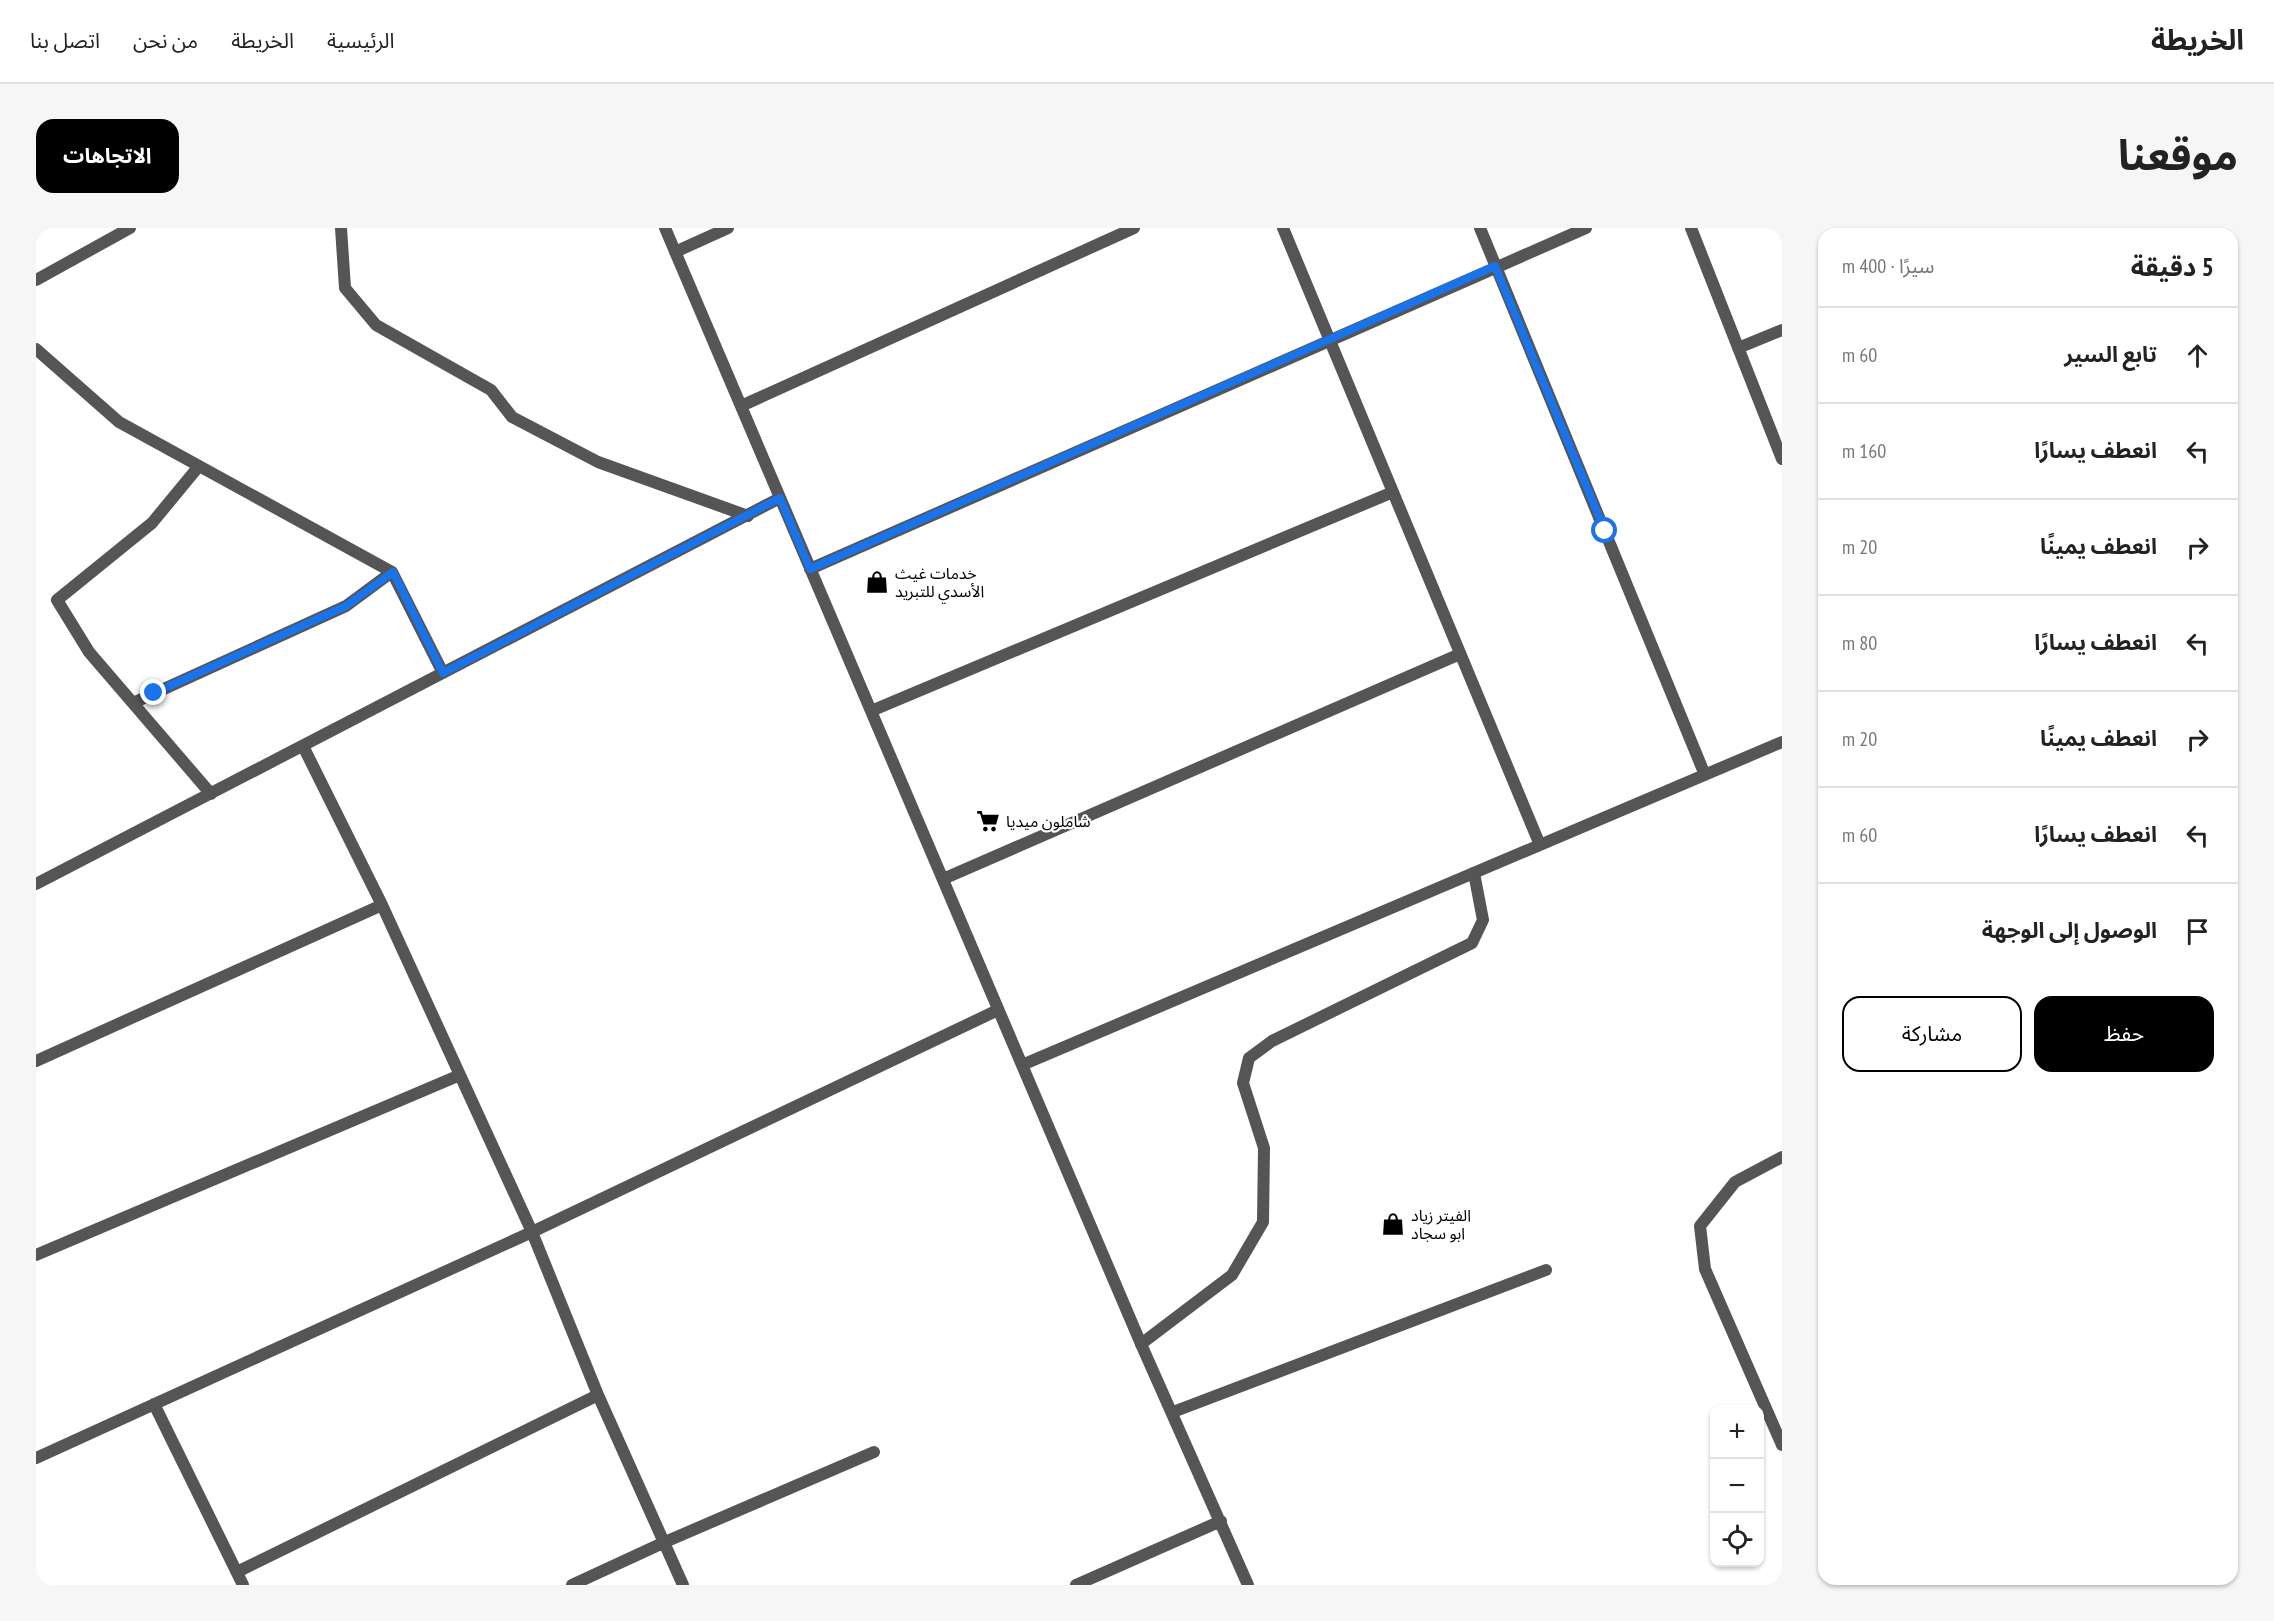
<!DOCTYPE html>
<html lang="ar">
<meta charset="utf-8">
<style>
body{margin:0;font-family:"PT Sans Narrow","Noto Sans Arabic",sans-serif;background:#f6f6f6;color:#222;direction:rtl}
.controls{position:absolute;right:18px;bottom:18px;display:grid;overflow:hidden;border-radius:12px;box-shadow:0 2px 4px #0004}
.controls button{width:54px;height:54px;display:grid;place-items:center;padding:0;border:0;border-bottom:2px solid #e0e0e0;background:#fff;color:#222;font:30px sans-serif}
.stop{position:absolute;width:18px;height:18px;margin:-14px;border:4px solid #1a73e8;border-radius:50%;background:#fff}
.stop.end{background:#1a73e8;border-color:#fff;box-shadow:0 2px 6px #0008}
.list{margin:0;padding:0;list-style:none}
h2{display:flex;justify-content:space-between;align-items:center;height:78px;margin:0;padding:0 24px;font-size:26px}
h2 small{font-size:20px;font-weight:400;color:#767676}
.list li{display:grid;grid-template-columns:39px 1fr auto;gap:18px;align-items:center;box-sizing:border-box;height:96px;padding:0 24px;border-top:2px solid #e0e0e0}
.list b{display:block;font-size:22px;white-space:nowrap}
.list em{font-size:20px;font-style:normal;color:#767676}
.actions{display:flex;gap:12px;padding:18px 24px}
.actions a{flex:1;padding:14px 0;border:2px solid #000;border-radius:18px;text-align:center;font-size:21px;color:#000}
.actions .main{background:#000;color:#fff}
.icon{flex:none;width:33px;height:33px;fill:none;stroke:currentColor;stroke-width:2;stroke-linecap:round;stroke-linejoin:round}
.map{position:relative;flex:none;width:1746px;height:1357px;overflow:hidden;direction:ltr;border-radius:18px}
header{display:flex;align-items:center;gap:36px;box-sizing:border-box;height:84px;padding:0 30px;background:#fff;border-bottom:2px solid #e0e0e0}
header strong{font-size:28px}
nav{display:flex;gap:33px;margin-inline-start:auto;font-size:21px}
.intro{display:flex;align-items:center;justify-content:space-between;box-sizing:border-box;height:144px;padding:0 36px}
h1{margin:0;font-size:42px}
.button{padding:15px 27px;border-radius:18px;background:#000;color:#fff;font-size:21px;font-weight:700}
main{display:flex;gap:36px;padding:0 36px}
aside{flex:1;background:#fff;border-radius:18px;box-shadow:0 2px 4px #0004}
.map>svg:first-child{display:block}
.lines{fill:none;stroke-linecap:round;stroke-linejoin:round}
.lane{stroke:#555;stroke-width:12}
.street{stroke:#555;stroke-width:12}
.route{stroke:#1a73e8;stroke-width:8}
.labels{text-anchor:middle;stroke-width:4.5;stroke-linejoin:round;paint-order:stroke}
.poi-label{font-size:16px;fill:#000;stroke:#fff;text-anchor:start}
</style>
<header>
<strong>الخريطة</strong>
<nav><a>الرئيسية</a><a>الخريطة</a><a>من نحن</a><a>اتصل بنا</a></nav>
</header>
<div class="intro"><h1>موقعنا</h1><a class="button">الاتجاهات</a></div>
<main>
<aside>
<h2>5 دقيقة<small>سيرًا · 400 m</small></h2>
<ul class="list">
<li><svg class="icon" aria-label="ahead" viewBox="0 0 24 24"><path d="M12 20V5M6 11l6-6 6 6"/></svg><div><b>تابع السير</b></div><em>60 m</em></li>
<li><svg class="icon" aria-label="left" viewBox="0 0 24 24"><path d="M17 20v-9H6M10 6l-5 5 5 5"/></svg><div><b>انعطف يسارًا</b></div><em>160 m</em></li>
<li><svg class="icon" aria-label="right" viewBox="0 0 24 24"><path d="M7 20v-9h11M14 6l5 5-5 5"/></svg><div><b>انعطف يمينًا</b></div><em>20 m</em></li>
<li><svg class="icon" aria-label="left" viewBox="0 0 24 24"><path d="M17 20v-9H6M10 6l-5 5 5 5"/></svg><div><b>انعطف يسارًا</b></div><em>80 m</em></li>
<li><svg class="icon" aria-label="right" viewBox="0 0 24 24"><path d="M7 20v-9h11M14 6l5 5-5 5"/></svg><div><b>انعطف يمينًا</b></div><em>20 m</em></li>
<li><svg class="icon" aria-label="left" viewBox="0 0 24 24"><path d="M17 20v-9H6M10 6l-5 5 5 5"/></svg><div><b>انعطف يسارًا</b></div><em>60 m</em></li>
<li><svg class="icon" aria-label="arrive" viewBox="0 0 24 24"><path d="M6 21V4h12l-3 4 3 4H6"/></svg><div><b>الوصول إلى الوجهة</b></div></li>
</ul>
<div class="actions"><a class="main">حفظ</a><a>مشاركة</a></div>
</aside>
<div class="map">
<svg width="1746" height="1357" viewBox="0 0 1746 1357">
<rect width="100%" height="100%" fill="#fff"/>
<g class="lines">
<path class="lane" d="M1105 1116 1196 1047 1227 994 1228 920 1207 855 1213 830 1236 813 1436 715 1447 692 1438 645
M1137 1184 1510 1042
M629 1314 838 1224"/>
<path class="street" d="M305 0 309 60 340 97 455 162 476 189 562 234 712 288
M629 0 1105 1116 1212 1357
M1247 0 1504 617
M1444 0 1669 547
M1655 0 1746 231
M639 24 692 0
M0 52 94 0
M1702 120 1746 102
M0 121 83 194 356 344 407 445
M705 178 1098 0
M163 238 116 295 21 372 53 424 175 566
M774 341 1550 0
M97 475 310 378 356 344
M835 483 1357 264
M267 518 346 677 496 1004 562 1167 647 1357
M907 651 1424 426
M0 656 744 270
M0 833 346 677
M986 837 1746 514
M1746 929 1699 954 1664 998 1669 1041 1746 1217
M0 1027 424 847
M118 1176 207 1357
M0 1230 496 1004 962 782
M201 1344 562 1167
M536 1357 629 1314
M1040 1357 1185 1293"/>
</g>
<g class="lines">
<path class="route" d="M118 465 310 378 357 344 407 445 744 270 774 341 1459 38 1569 303"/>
</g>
<defs>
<g id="shop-bare" transform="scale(1.8)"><path d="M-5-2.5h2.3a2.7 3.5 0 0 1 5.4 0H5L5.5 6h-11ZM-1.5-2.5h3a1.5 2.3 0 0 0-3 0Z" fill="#000" stroke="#fff" stroke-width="2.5" paint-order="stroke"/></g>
<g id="supermarket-bare" transform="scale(1.8)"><path d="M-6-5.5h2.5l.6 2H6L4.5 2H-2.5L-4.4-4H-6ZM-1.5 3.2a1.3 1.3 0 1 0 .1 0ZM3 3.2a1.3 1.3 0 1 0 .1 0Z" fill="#000" stroke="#fff" stroke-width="2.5" paint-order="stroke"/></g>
</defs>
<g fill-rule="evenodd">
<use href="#shop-bare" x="841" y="354"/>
<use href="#supermarket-bare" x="952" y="593"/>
<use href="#shop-bare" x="1357" y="996"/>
</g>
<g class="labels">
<g class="poi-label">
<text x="859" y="351">خدمات غيث<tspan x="859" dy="18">الأسدي للتبريد</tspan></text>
<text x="970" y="599">شاملون ميديا</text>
<text x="1375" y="993">الفيتر زياد<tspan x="1375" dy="18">ابو سجاد</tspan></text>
</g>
</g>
</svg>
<div class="controls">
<button>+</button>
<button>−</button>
<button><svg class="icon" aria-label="locate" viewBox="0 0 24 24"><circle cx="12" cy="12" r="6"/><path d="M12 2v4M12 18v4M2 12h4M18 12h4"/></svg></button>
</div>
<div class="stop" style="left:1569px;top:303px"></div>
<div class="stop end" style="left:118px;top:465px"></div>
</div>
</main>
